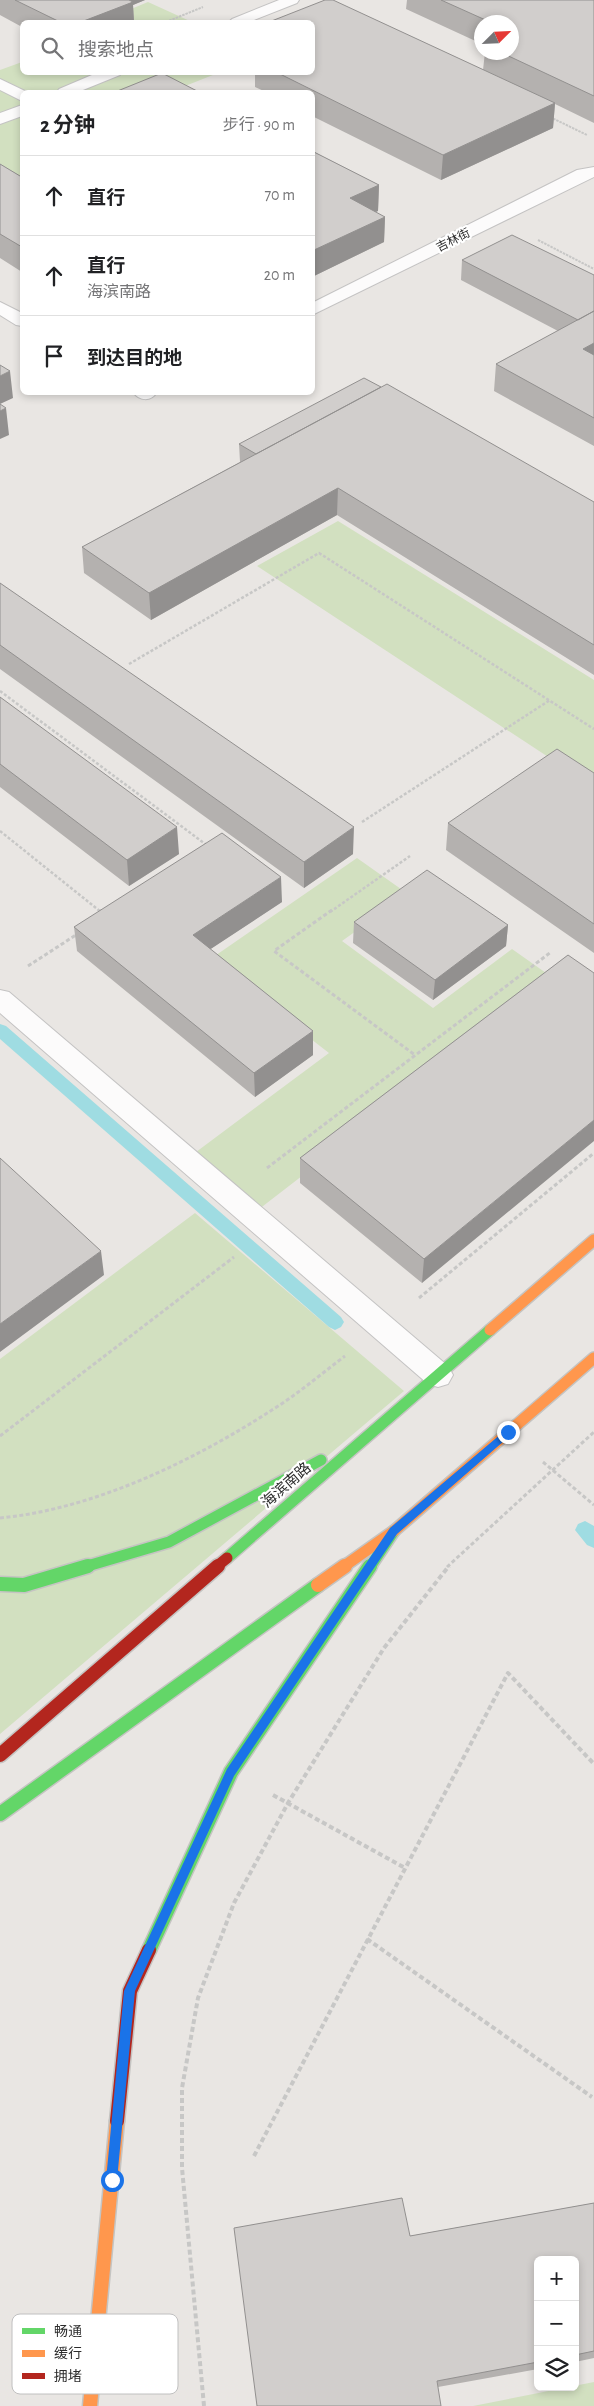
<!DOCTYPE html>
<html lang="zh">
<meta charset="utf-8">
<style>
body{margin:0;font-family:"Alegreya Sans","Noto Sans SC",sans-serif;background:#f2f2f2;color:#202124}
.controls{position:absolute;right:15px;bottom:15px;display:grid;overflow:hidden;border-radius:8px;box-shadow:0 2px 8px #0003}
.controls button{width:45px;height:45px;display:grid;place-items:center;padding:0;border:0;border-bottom:1px solid #e0e0e0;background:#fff;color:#202124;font:25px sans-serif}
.compass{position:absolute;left:474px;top:15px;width:45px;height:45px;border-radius:50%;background:#fff;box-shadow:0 2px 8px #0003;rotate:66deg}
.stop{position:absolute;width:15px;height:15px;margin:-11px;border:4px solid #1a73e8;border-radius:50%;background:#fff}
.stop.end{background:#1a73e8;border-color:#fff;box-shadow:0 1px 5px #0008}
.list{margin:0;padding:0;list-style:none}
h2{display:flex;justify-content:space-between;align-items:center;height:65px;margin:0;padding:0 20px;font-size:21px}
h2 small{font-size:16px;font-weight:400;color:#757577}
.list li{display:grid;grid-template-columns:32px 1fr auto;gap:15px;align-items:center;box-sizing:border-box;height:80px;padding:0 20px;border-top:1px solid #e0e0e0}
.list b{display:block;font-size:19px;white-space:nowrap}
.list p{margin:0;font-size:16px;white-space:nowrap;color:#757577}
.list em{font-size:16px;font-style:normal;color:#757577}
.icon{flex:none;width:28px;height:28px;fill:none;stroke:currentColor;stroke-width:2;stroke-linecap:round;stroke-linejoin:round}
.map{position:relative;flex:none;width:594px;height:2406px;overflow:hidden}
.search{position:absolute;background:#fff;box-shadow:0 2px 8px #0003;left:20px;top:20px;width:295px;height:55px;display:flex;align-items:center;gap:12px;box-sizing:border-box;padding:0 18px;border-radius:8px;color:#757577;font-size:19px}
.panel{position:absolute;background:#fff;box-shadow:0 2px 8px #0003;left:20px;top:90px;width:295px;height:305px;border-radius:8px}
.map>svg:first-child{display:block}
.green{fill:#d2e0c0}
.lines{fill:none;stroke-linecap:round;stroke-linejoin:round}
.stream{fill:#9fdce2;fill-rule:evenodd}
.lane-casing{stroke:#c4c3c3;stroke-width:2}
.street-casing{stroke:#c4c3c3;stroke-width:2}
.fast-far1-casing{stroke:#c5c4c2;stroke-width:14}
.fast-casing{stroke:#c5c4c2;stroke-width:17}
.slow-far1-casing{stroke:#c5c4c2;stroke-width:14}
.slow-casing{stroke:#c5c4c2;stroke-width:17}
.jam-far1-casing{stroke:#c5c4c2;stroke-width:14}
.jam-casing{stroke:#c5c4c2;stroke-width:17}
.path-far3{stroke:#c7c7c6;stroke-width:2;stroke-dasharray:2.5 1;stroke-linecap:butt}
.path-far2{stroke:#c7c7c6;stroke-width:2.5;stroke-dasharray:3 2;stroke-linecap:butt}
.path-far1{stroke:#c7c7c6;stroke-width:3;stroke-dasharray:4 2.5;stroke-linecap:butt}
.path{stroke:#c7c7c6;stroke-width:4;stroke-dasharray:5 3;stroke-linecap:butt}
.lane{fill:#fcfbfb;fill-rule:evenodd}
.street{fill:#fcfbfb;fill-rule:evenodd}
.fast-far1{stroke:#63d668;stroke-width:11}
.fast{stroke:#63d668;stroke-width:14}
.slow-far1{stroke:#ff974d;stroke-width:11}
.slow{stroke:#ff974d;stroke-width:14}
.jam-far1{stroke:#b3261e;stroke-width:11}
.jam{stroke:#b3261e;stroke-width:14}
.wall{fill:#b4b1af}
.shaded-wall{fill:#92908f}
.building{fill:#d1cecc;stroke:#92908f}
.route{fill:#1a73e8}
.labels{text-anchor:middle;stroke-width:4.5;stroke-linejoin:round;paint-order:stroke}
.far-street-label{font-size:12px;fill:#2c2c2c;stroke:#fff}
.street-label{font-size:15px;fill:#2c2c2c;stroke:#fff}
.key{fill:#fff;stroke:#c0c0c0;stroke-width:1}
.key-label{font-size:14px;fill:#2c2c2c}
</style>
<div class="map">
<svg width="594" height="2406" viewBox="0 0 594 2406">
<rect width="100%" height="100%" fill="#e9e6e3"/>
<path class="green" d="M148 2 192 22H138L119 14Z
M22 62V72L107 73 59 92H22V107L0 117V70Z
M124 73H218L170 92H76Z
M22 115V174L0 184V124Z
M338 521 594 680V787L257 566Z
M357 858 408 894 342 941 433 1008 512 949 556 980 250 1216 184 1161 329 1053 209 960Z
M195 1213 404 1391 0 1734V1359Z
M594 2382V2406H473Z"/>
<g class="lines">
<path class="stream" d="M0 1024 6 1026 341 1317 344 1322 341 1327 335 1330 329 1327 0 1039Z
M585 1521 594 1526V1548L587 1545 575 1530 578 1524Z"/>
<g class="lane-casing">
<path id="lane" d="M0 79 27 92H22V101L0 90Z
M594 167V177L312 315V303L577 170Z
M0 302 22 313V326L16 325 0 315Z
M133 392H157C151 402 139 401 133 392Z
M0 990 9 992 448 1366 453 1375 448 1384 438 1387 428 1384 0 1013Z"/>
</g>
<g class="street-casing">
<path id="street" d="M279 0H299L297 3 249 22H229L232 19Z
M99 72H121L120 75 78 92H57L59 89Z
M22 105V116L0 124V113Z"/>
</g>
<g class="fast-far1-casing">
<path id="fast-far1" d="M227 1558 490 1330
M84 1567 169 1542 321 1460
M370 1567 394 1531"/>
</g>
<g class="fast-casing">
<path id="fast" d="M0 1584 24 1585 88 1566
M0 1814 318 1585
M149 1950 231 1772 370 1566"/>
</g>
<g class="slow-far1-casing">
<path id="slow-far1" d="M490 1330 594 1240
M343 1567 394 1531 594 1358"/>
</g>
<g class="slow-casing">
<path id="slow" d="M318 1585 345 1566
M90 2406 117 2121"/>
</g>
<g class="jam-far1-casing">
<path id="jam-far1" d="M216 1567 227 1558"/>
</g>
<g class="jam-casing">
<path id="jam" d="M0 1755 218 1566
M117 2121 130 1991 149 1950"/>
</g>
<path class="path-far3" d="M166 22 203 7
M550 117 587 135
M538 240 594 269"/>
<path class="path-far2" d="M129 664 319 553 594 729
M0 691 208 846
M362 822 550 700
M0 831 101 912
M330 912 410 856"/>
<path class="path-far1" d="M100 910 103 913
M332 910 274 951 415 1055
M28 966 79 933
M267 1168 551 952
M419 1298 594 1153
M0 1436 234 1257
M543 1462 594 1505
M0 1518C94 1509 193 1461 272 1410 298 1394 321 1374 345 1356
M447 1567 594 1432"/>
<path class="path" d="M273 1795 405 1868
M367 1939 592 2097
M254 2156 508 1673 594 1764
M204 2406 182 2168V2088L198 1998 234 1903 288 1803 384 1648 449 1566"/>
<use href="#lane" class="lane"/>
<use href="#street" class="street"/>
<use href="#fast-far1" class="fast-far1"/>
<use href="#fast" class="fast"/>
<use href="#slow-far1" class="slow-far1"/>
<use href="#slow" class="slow"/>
<use href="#jam-far1" class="jam-far1"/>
<use href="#jam" class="jam"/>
</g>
<path class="wall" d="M0 0H145L133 5 134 22H22V27L0 15Z
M407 0H594V123L555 104 553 128 441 180 312 116V92H266L255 87V72H312L483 70 485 52H512V22H482V44L406 9Z
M312 151 379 185 378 211 375 212 385 217 384 242 314 276 312 275Z
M0 164 20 176 22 175V272L0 258Z
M462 260 594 275V446L494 391 496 364 558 331 461 280Z
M239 444 594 502V675L337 515 151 620 84 573 82 547 240 462Z
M0 583 353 854 304 888 0 669Z
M0 697 179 854 129 886 0 787Z
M594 773V953L446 850 448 823Z
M282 902 210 949 313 1031V1055L255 1097 77 951 74 927Z
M354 922 508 925 506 946 433 1000 353 943Z
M568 955 422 1283 300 1183V1158Z
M594 2203V2358L575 2362V2260H538V2369L438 2387 410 2236Z"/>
<path class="shaded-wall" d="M108 0H145L133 5 134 22H81Z
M555 103 553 128 441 180 443 155Z
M379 185 378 211 350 224V198Z
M385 217 384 242 314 276V250Z
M594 343V368L583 349Z
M10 371 13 398 0 404V376Z
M6 408 9 435 0 439V411Z
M338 488 337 515 151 620 149 593Z
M177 827 179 854 129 886 127 860Z
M354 827 353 854 304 888V862Z
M281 877 282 902 194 960 193 935Z
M508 925 506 946 433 1000 435 980Z
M313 1031V1055L255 1097 254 1073Z
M594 1120V1141L422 1283 424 1259Z
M101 1251 104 1275 0 1352V1324Z"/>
<path class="building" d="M15 0H129L133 2 81 22H60Z
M325 0H333L555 103 443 155 276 72H312V22H269Z
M441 0H594V96L500 52H512V34L514 33 512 32V22H490Z
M162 73 199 92H115Z
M312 151 379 185 350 198 385 217 314 250 312 249Z
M0 164 20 176 22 175V247L0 234Z
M512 235 594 275V311L578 320 462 260Z
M594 311V343L583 349 594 355V418L496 364Z
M0 365 10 371 0 376Z
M364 378 381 387 256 454 239 444Z
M387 384 594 502V645L338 488 149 593 82 547Z
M0 404 6 408 0 411Z
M0 583 354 827 304 862 0 645Z
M0 697 177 827 127 860 0 764Z
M557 749 594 773V924L448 823Z
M222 833 281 877 193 935 313 1031 254 1073 74 927Z
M427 870 508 925 435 980 354 922Z
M568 955 594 973V1120L424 1259 300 1158Z
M0 1158 101 1251 0 1324Z
M402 2198 410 2236 594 2203V2351L575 2355V2260H538V2362L437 2381 441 2406H257L234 2228Z"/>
<path class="route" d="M508 1428 511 1430V1435L397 1534 234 1776 135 1991 117 2180 112 2185 108 2184 106 2180 124 1991 227 1769 390 1528Z"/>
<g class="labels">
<g class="far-street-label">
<text transform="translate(453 240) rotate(-27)" y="4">吉林街</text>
</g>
<g class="street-label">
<text transform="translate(286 1485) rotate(-41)" y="5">海滨南路</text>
</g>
</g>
<rect x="12" y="2314" width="166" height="80" rx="8" class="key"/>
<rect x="22" y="2328" width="23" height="6" fill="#63d668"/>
<rect x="22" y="2350" width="23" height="7" fill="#ff974d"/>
<rect x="22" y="2373" width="23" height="6" fill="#b3261e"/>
<g class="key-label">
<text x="54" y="2336">畅通</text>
<text x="54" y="2358">缓行</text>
<text x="54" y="2381">拥堵</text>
</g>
</svg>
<div class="controls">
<button>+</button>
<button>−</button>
<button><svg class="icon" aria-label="layers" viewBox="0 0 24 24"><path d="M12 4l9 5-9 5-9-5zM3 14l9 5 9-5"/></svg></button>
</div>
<svg class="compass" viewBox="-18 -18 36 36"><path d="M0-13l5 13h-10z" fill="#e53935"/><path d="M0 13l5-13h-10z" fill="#757577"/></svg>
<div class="stop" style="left:112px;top:2180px"></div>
<div class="stop end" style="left:508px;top:1432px"></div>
<div class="search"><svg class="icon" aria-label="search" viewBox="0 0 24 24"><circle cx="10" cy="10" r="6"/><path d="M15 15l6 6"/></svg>搜索地点</div>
<section class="panel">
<h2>2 分钟<small>步行 · 90 m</small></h2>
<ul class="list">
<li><svg class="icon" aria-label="ahead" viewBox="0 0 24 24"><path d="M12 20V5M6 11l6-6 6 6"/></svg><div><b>直行</b></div><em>70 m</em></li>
<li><svg class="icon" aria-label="ahead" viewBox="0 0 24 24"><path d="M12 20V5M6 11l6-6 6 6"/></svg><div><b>直行</b><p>海滨南路</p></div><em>20 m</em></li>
<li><svg class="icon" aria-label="arrive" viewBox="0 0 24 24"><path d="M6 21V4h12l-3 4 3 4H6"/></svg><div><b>到达目的地</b></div></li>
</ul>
</section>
</div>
